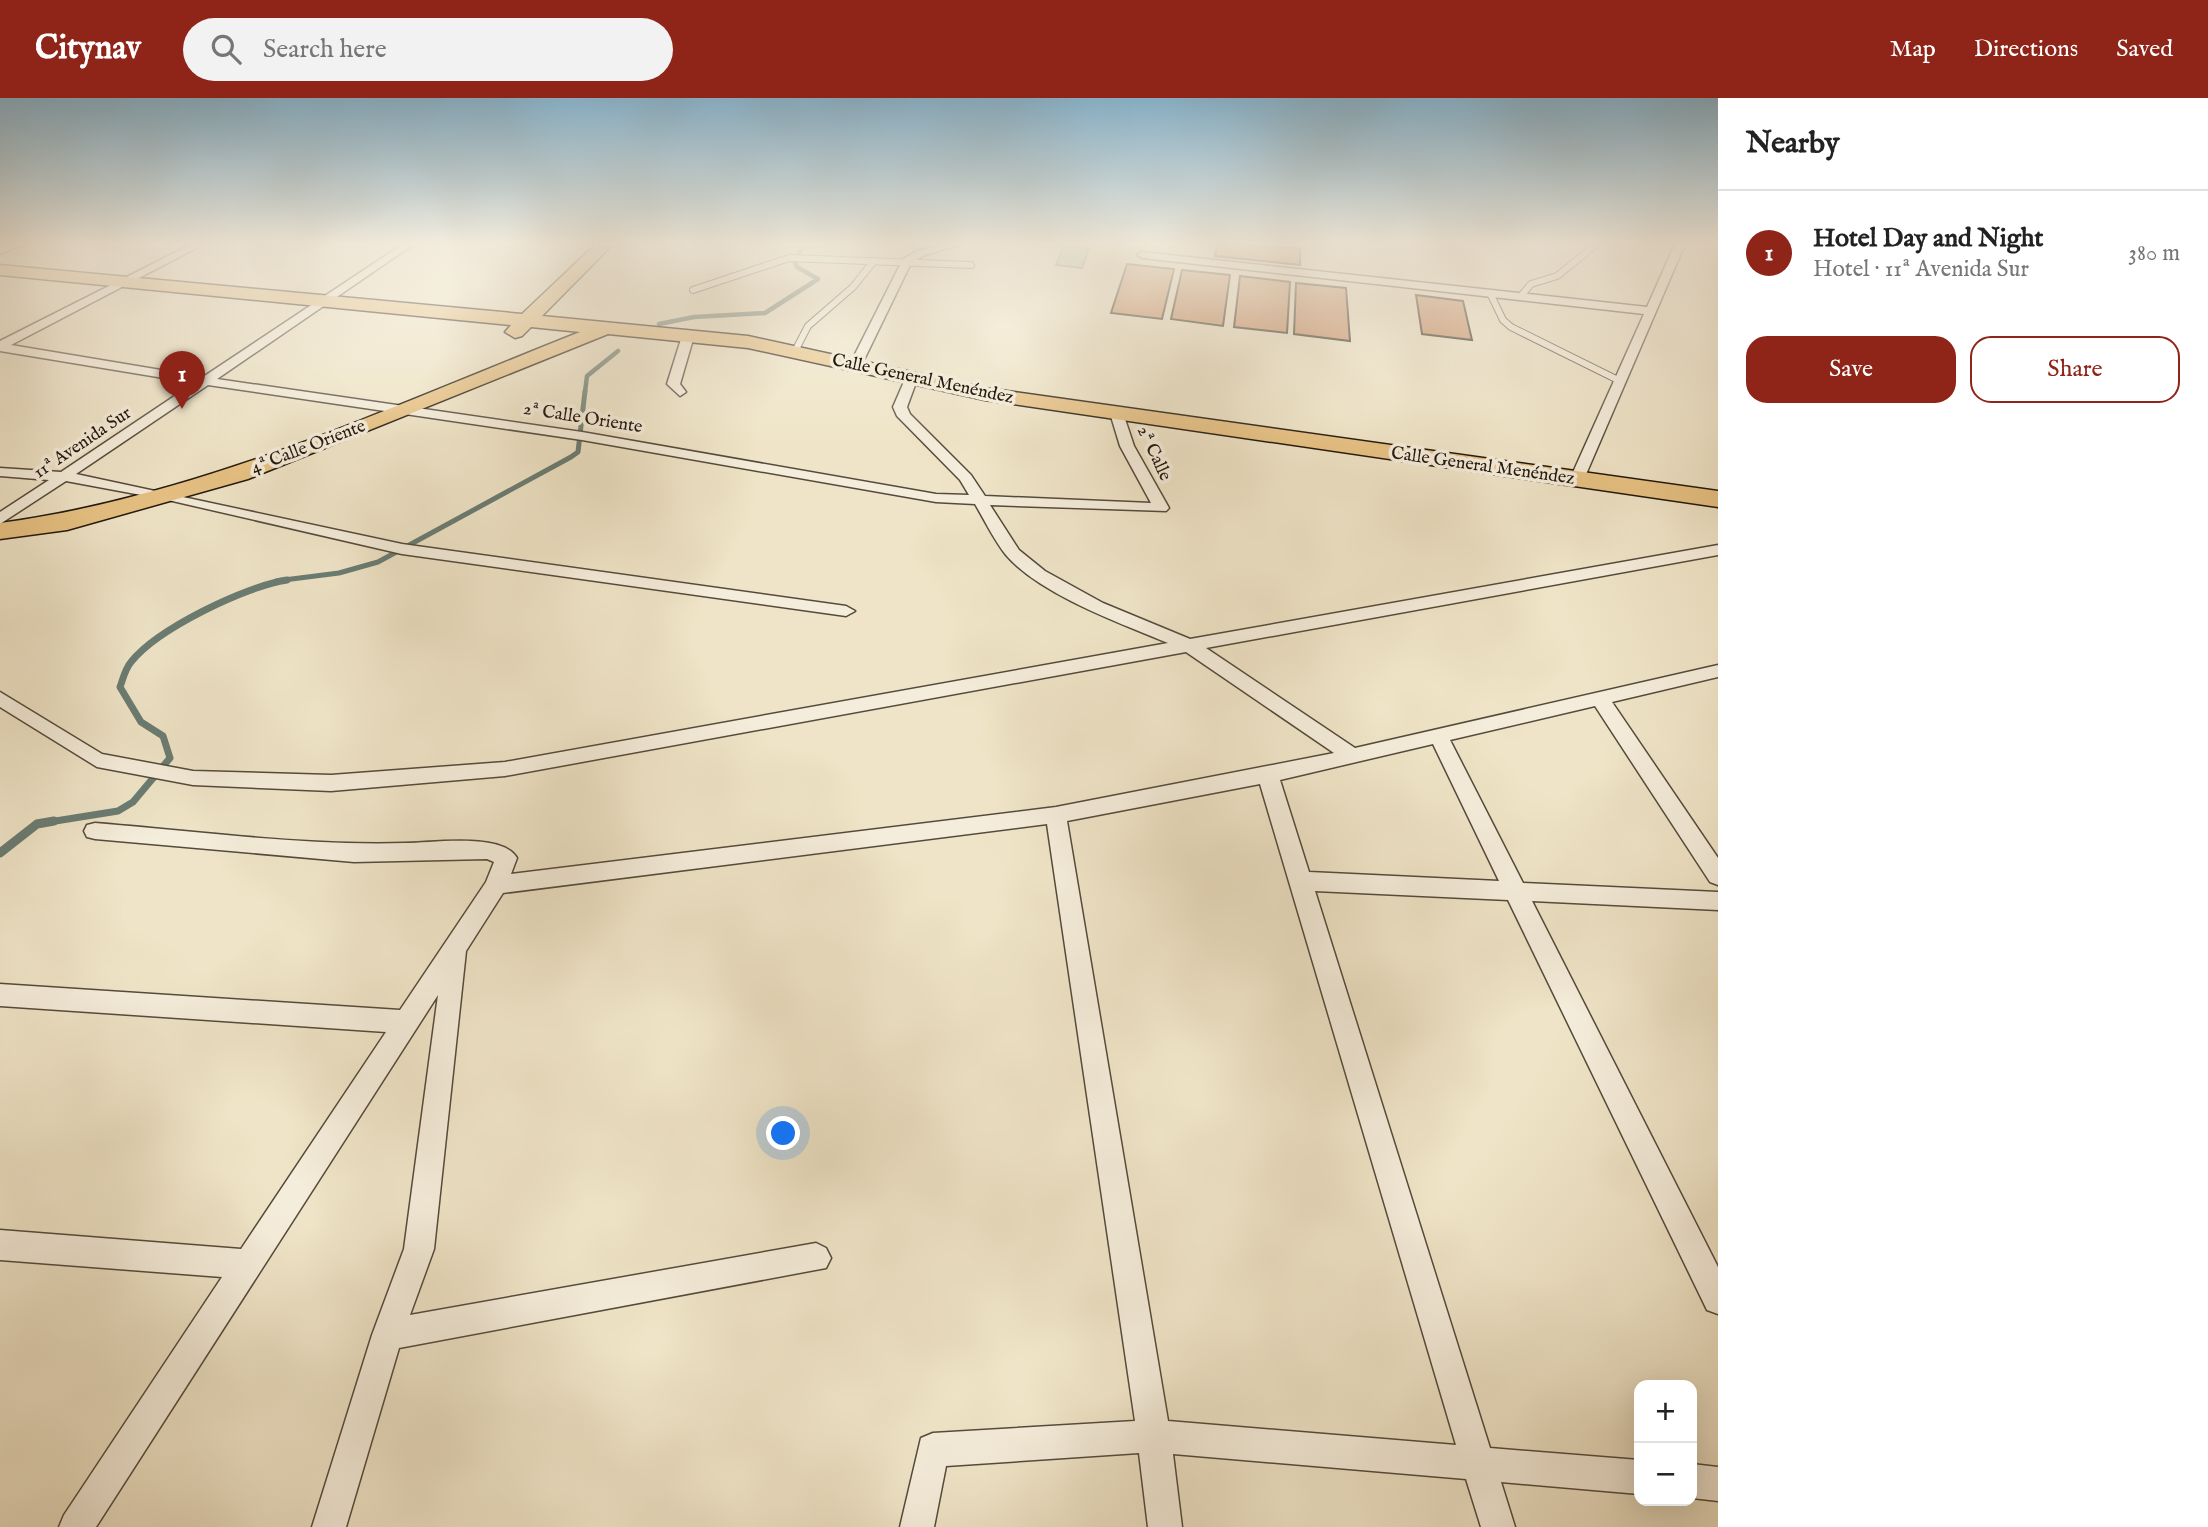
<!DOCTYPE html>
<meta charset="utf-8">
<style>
body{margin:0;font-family:"IM FELL English",serif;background:#f2f2f2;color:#222}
.controls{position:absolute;right:21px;bottom:21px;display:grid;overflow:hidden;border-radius:14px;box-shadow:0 7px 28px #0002}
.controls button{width:63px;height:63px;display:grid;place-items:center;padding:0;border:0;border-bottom:2px solid #e0e0e0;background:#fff;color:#222;font:35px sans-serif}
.you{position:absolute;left:784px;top:1036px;width:24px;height:24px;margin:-18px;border:5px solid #fff;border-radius:50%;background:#1a73e8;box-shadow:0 0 0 10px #1a73e833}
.badge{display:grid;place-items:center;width:46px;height:46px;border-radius:50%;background:#8f2418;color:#fff;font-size:23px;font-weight:700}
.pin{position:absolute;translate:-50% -58px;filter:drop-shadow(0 2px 4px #0008)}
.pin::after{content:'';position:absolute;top:37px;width:24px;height:21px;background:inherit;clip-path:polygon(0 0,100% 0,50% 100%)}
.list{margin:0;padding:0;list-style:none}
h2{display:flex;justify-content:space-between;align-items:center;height:91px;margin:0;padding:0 28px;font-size:30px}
h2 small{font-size:23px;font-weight:400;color:#767676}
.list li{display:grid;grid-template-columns:46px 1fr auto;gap:21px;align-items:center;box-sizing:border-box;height:126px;padding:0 28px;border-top:2px solid #e0e0e0}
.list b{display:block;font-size:26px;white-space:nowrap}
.list p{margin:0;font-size:23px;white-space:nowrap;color:#767676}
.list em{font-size:23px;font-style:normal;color:#767676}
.actions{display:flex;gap:14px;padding:21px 28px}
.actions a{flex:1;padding:16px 0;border:2px solid #8f2418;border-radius:21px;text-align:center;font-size:24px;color:#8f2418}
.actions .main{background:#8f2418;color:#fff}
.icon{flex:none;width:38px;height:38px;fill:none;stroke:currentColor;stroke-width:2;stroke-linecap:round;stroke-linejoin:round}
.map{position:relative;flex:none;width:1718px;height:1429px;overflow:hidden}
header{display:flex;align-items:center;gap:42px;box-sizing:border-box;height:98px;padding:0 35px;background:#8f2418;color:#fff}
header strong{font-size:33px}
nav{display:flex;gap:38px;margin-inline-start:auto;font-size:24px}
.search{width:490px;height:63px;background:#f2f2f2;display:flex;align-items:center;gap:18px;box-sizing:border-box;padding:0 24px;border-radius:38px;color:#767676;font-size:26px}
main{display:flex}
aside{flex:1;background:#fff}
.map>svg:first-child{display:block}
.water{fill:#9abeb6;stroke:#6a7c73;stroke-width:2}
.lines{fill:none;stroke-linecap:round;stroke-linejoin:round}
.stream-far3{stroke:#6a7c73;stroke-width:4.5}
.stream-far2{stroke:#6a7c73;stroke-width:5}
.stream-far1{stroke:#6a7c73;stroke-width:7}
.stream{stroke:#6a7c73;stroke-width:9}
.building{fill:#c98a5f;stroke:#21180e;stroke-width:2}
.lane-casing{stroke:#544b3c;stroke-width:8}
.street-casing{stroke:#544b3c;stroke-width:3}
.primary-casing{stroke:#21180e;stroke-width:3}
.lane{stroke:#f5eddb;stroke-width:6}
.street{fill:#f5eddb;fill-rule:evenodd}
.primary{fill:#e8c284;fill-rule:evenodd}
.labels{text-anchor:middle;stroke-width:7;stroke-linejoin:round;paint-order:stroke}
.far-street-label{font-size:18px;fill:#21180e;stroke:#f5eddb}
</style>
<header>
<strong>Citynav</strong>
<div class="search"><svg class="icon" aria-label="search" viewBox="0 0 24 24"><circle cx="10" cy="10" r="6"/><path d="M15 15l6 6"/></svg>Search here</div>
<nav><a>Map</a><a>Directions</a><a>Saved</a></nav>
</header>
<main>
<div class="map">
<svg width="1718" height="1429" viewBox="0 0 1718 1429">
<rect width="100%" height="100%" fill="#efe4c7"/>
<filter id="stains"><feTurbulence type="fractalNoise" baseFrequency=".00286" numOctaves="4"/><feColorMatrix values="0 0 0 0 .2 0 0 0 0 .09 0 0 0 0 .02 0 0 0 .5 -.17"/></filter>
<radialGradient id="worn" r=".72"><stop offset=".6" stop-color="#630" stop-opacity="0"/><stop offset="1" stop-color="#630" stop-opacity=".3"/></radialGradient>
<path class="water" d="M1063 149 1089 151 1082 170 1056 167Z"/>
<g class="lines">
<path class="stream-far3" d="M659 226 694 219 765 215 818 181 797 169 795 164 804 146
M585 294 587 278 618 253"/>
<path class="stream-far2" d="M276 483 339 475 378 464 571 359 578 354 585 293"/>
<path class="stream-far1" d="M43 725 118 713 133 704 170 660 163 638 141 624 120 589C123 581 125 571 131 564 157 531 246 488 287 482"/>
<path class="stream" d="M0 755 37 726 54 723"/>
</g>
<path class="building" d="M1217 146 1300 150V167L1215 158Z
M1127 166 1174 171 1162 221 1111 215Z
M1182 172 1230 177 1223 228 1171 221Z
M1240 178 1290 184 1287 235 1234 229Z
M1296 185 1346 190 1350 243 1294 236Z
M1416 197 1463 203 1472 242 1422 236Z"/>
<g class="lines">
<g class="lane-casing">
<path id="lane" d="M693 192 789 160 971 167
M1490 195 1503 222 1511 229 1620 283
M1521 198 1531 186 1557 178 1597 146
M795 253 808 228 853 189 874 163"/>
</g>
<g class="street-casing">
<path id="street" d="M10 146H24L0 156V149Z
M192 146H204L11 247 203 279 403 146H414L217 281 582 334 936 396 969 397 960 382 897 318 893 309 906 279 912 275 918 279 907 309 910 316 971 377 985 398 1151 405 1120 348 1110 315 1122 312 1134 348 1169 410 1166 413 990 407 1019 452 1045 473 1103 505 1190 541 1718 447V457L1206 550 1355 650 1718 567V579L1612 604 1718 760V787L1710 784 1595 608 1450 642 1523 785 1718 794V812L1532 803 1718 1169V1216L1707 1212 1508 802 1315 793 1490 1350 1639 1362V1396L1501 1384 1515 1429H1481L1466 1381 1173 1356 1182 1429H1148L1139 1355 946 1368 934 1429H900L921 1340 933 1335 1135 1323 1047 726 503 795 466 853 434 1151 410 1217 816 1145 826 1150 831 1160 826 1170 399 1250 346 1429H312L372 1237 404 1151 438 897 96 1429H59L64 1417 222 1179 0 1162V1132L241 1151 386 934 0 908V886L400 912 486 784 494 764 487 761 354 764 95 741 87 739 84 733 87 727 95 725C198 733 302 748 405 745 431 745 503 734 517 760L511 776 1056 709 1334 655 1186 554 505 678 331 693 193 687 97 669 0 609V594L102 656 193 673 331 677 505 664 1168 545C1122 526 1039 496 1006 457 994 442 985 423 975 406L936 404 582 342 208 287 76 376 402 446 846 508 855 513 846 518 402 456 168 402 66 383 0 426V414L49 382 0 378V370L61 374 194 285 0 253V243ZM1433 646 1499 783 1309 774 1280 682ZM1260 686 1456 1347 1168 1323 1067 723Z
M946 146H962L925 157 911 165 862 266 852 269 850 266 903 161 917 153Z
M1675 146H1685L1584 381 1577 385 1570 381 1644 216 1142 160 1137 157 1142 154 1647 209Z
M688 234 694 238 680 286 686 294 680 298 667 286 682 238Z
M1692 1366 1718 1369V1403L1692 1400Z"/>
</g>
<g class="primary-casing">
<path id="primary" d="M596 146H613L542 218 748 238 985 290 1718 393V409L985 302 748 250 608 236 248 381 67 432 0 441V425C202 398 392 308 580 234L531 229 522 238 515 240 505 234 511 227 0 177V167L522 216Z"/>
</g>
<use href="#lane" class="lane"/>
<use href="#street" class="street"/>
<use href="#primary" class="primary"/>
</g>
<linearGradient id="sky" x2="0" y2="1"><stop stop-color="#89b8d4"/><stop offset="0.42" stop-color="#f8f3e6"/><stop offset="1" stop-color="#f8f3e6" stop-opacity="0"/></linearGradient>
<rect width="1718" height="346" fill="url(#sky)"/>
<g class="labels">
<g class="far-street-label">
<text transform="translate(923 280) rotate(12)" y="6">Calle General Menéndez</text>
<text transform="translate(583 319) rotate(9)" y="6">2ª Calle Oriente</text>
<text transform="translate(82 344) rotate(-34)" y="6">11ª Avenida Sur</text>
<text transform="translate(308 348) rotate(-21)" y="6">4ª Calle Oriente</text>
<text transform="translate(1155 355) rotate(65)" y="6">2ª Calle</text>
<text transform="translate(1483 367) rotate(8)" y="6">Calle General Menéndez</text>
</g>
</g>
<rect width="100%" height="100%" filter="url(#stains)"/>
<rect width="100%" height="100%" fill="url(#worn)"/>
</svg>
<div class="controls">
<button>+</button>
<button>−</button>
</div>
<div class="you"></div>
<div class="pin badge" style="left:182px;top:311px">1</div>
</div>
<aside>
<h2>Nearby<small></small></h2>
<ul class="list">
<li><span class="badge">1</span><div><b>Hotel Day and Night</b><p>Hotel · 11ª Avenida Sur</p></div><em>380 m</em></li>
</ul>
<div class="actions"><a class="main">Save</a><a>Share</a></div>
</aside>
</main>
